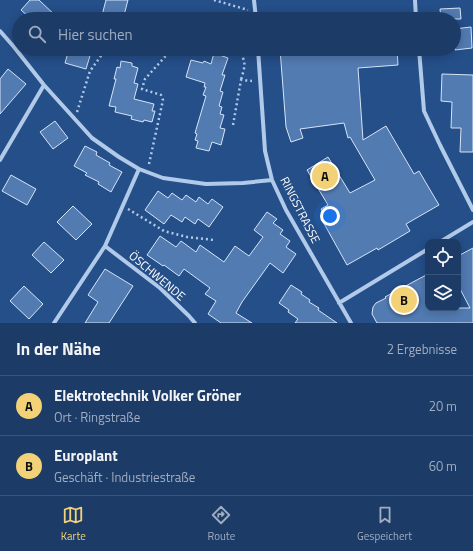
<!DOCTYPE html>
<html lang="de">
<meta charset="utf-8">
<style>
body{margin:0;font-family:"Titillium Web",sans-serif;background:#294670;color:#f1f3f6}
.controls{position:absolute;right:12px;bottom:12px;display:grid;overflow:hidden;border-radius:8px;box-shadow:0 2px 10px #0003}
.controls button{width:36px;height:36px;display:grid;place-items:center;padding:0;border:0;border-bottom:1px solid #3a557b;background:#1c3b67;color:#f1f3f6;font:20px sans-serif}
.you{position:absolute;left:330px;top:216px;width:14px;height:14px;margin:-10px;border:3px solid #fff;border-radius:50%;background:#1a73e8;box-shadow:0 0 0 6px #1a73e833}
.badge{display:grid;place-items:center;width:26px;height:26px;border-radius:50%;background:#f3d176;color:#111;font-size:13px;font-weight:700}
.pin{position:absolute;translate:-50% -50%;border:2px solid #fff;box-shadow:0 1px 4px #0006}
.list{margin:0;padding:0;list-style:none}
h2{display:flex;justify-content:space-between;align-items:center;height:52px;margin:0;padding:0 16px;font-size:17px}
h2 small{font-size:13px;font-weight:400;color:#a0adc0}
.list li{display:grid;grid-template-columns:26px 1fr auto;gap:12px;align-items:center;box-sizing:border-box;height:60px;padding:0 16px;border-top:1px solid #3a557b}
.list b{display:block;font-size:15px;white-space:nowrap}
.list p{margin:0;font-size:13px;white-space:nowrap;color:#a0adc0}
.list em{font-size:13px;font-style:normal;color:#a0adc0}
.icon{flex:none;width:22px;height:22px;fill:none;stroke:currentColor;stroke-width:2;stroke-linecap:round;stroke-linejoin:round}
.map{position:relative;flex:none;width:473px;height:323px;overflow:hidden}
.search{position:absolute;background:#1c3b67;box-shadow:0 2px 10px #0003;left:12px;right:12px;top:12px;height:44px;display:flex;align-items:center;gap:10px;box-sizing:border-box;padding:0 14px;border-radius:22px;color:#a0adc0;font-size:15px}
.sheet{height:172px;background:#1c3b67}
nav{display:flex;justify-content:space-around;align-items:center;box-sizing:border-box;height:56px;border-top:1px solid #3a557b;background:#1c3b67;font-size:11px;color:#a0adc0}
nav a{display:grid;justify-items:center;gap:2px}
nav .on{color:#f3d176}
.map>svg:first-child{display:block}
.building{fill:#527bb2;stroke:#d6e4f7}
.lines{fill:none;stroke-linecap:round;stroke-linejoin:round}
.path{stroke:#b2cae9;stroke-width:2.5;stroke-dasharray:2 3;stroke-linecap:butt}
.street{stroke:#b2cae9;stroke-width:4}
.labels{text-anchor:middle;stroke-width:3;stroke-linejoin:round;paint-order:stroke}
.street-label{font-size:12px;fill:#fff;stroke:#254f89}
</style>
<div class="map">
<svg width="473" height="323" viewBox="0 0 473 323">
<rect width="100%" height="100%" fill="#254f89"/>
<path class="building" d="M30 0H39L59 19H31L21 10Z
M106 0H128L123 19H101Z
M460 8 461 19H441L440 9Z
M471 27 472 48 455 50 454 29Z
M69 49H92L86 69 65 63Z
M280 49H397L398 65 358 68 363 140 386 126 414 174 419 171 439 205 406 224 410 231 378 250 377 248 347 265 322 220 326 218 321 209 328 205 307 170 328 157 350 193 375 180 350 137 348 138 344 123 300 129 303 138 291 142 286 127Z
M214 53 228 58 222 75H225L220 91 223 92 219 106 222 107 220 114 224 115 220 128 225 129 221 145 212 142 209 151 196 148 198 141 195 140 197 134 195 133 206 96 203 95 206 87H204L205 83 186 77 191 60 203 63 204 61 211 64Z
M121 61 132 63V66L138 68 134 83 138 84 134 99 154 104 152 111H155L152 122 144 120 143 122 131 119 132 116 115 112 116 107 110 106H109L116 79H114L117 67 120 68Z
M8 69 26 84 0 114V79Z
M442 74 473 75V152H460L461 128H451L452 102 441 101Z
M55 121 68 138 53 149 40 132Z
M85 146 97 152 96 155 110 163 109 165 122 172 111 192 98 184 99 182 85 175 87 173 74 166Z
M11 175 36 189 27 205 2 191Z
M158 191 168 198 172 193 182 200 186 195 196 202 199 197 208 204 212 199 223 207 209 227 198 219 195 224 185 217 182 222 171 215 164 224 145 210Z
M73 206 92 224 76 240 57 222Z
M267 212 277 219 273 223 283 230 280 234 290 241 286 247 296 254 283 273 270 263 242 302 236 313 252 323H221L208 314 216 301 205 294 210 288 184 269 179 276 164 265 163 266 147 255 160 236 176 247 181 241 196 252 200 245 224 262 235 246 249 256 263 237 254 230Z
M44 242 64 260 51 273 32 255Z
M473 248V323H377L372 314 373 307 376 303 386 298 385 297 428 274V308H470L458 285V256Z
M105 269 133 286 109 323H85L98 302 88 295Z
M291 285 302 292 301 294 310 300 309 302 319 308 318 310 337 323H295L298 319 288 312 289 310 279 303Z
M24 286 43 304 29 319 10 301Z"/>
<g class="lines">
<path class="path" d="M214 0 248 10
M127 19 129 16
M238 49C247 63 245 65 241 80
M77 112 90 71 106 49
M233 125 241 80 252 81
M149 164 163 100 161 95 142 89 145 79 171 50 233 49
M128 209 164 231 187 237 214 240"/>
<path class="street" d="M254 0 256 19
M415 0 416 19
M0 31 14 47 44 85 92 138 119 157 139 169 163 178 206 184 243 183 272 180
M258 49 265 151 272 180 286 210 351 323
M419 49 424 111 440 145 473 210
M0 160 44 85
M440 242 473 222
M105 246 160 288 189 316 195 323
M339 303 428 249
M54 323 105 246 139 169"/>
</g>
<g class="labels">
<g class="street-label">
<text transform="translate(300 210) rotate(63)" y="4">RINGSTRASSE</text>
<text transform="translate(157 276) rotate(40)" y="4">ÖSCHWENDE</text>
</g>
</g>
</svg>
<div class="controls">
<button><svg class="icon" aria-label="locate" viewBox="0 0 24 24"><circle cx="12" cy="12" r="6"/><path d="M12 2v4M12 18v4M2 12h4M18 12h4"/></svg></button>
<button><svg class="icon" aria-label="layers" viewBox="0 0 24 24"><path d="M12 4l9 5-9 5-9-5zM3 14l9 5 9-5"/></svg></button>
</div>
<div class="you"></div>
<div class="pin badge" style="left:325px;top:176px">A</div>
<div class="pin badge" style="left:404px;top:300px">B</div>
<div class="search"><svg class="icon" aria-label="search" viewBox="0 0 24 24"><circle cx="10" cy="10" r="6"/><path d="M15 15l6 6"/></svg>Hier suchen</div>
</div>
<section class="sheet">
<h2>In der Nähe<small>2 Ergebnisse</small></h2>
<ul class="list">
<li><span class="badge">A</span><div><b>Elektrotechnik Volker Gröner</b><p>Ort · Ringstraße</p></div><em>20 m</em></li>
<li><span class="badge">B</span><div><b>Europlant</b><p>Geschäft · Industriestraße</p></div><em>60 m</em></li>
</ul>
</section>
<nav>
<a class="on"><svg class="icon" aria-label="map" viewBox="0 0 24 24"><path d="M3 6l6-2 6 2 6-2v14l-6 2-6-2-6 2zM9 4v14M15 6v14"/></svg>Karte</a>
<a><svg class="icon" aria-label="directions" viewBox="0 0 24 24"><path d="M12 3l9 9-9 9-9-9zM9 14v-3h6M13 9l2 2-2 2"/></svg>Route</a>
<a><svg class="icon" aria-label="saved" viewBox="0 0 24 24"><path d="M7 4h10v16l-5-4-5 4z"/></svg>Gespeichert</a>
</nav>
